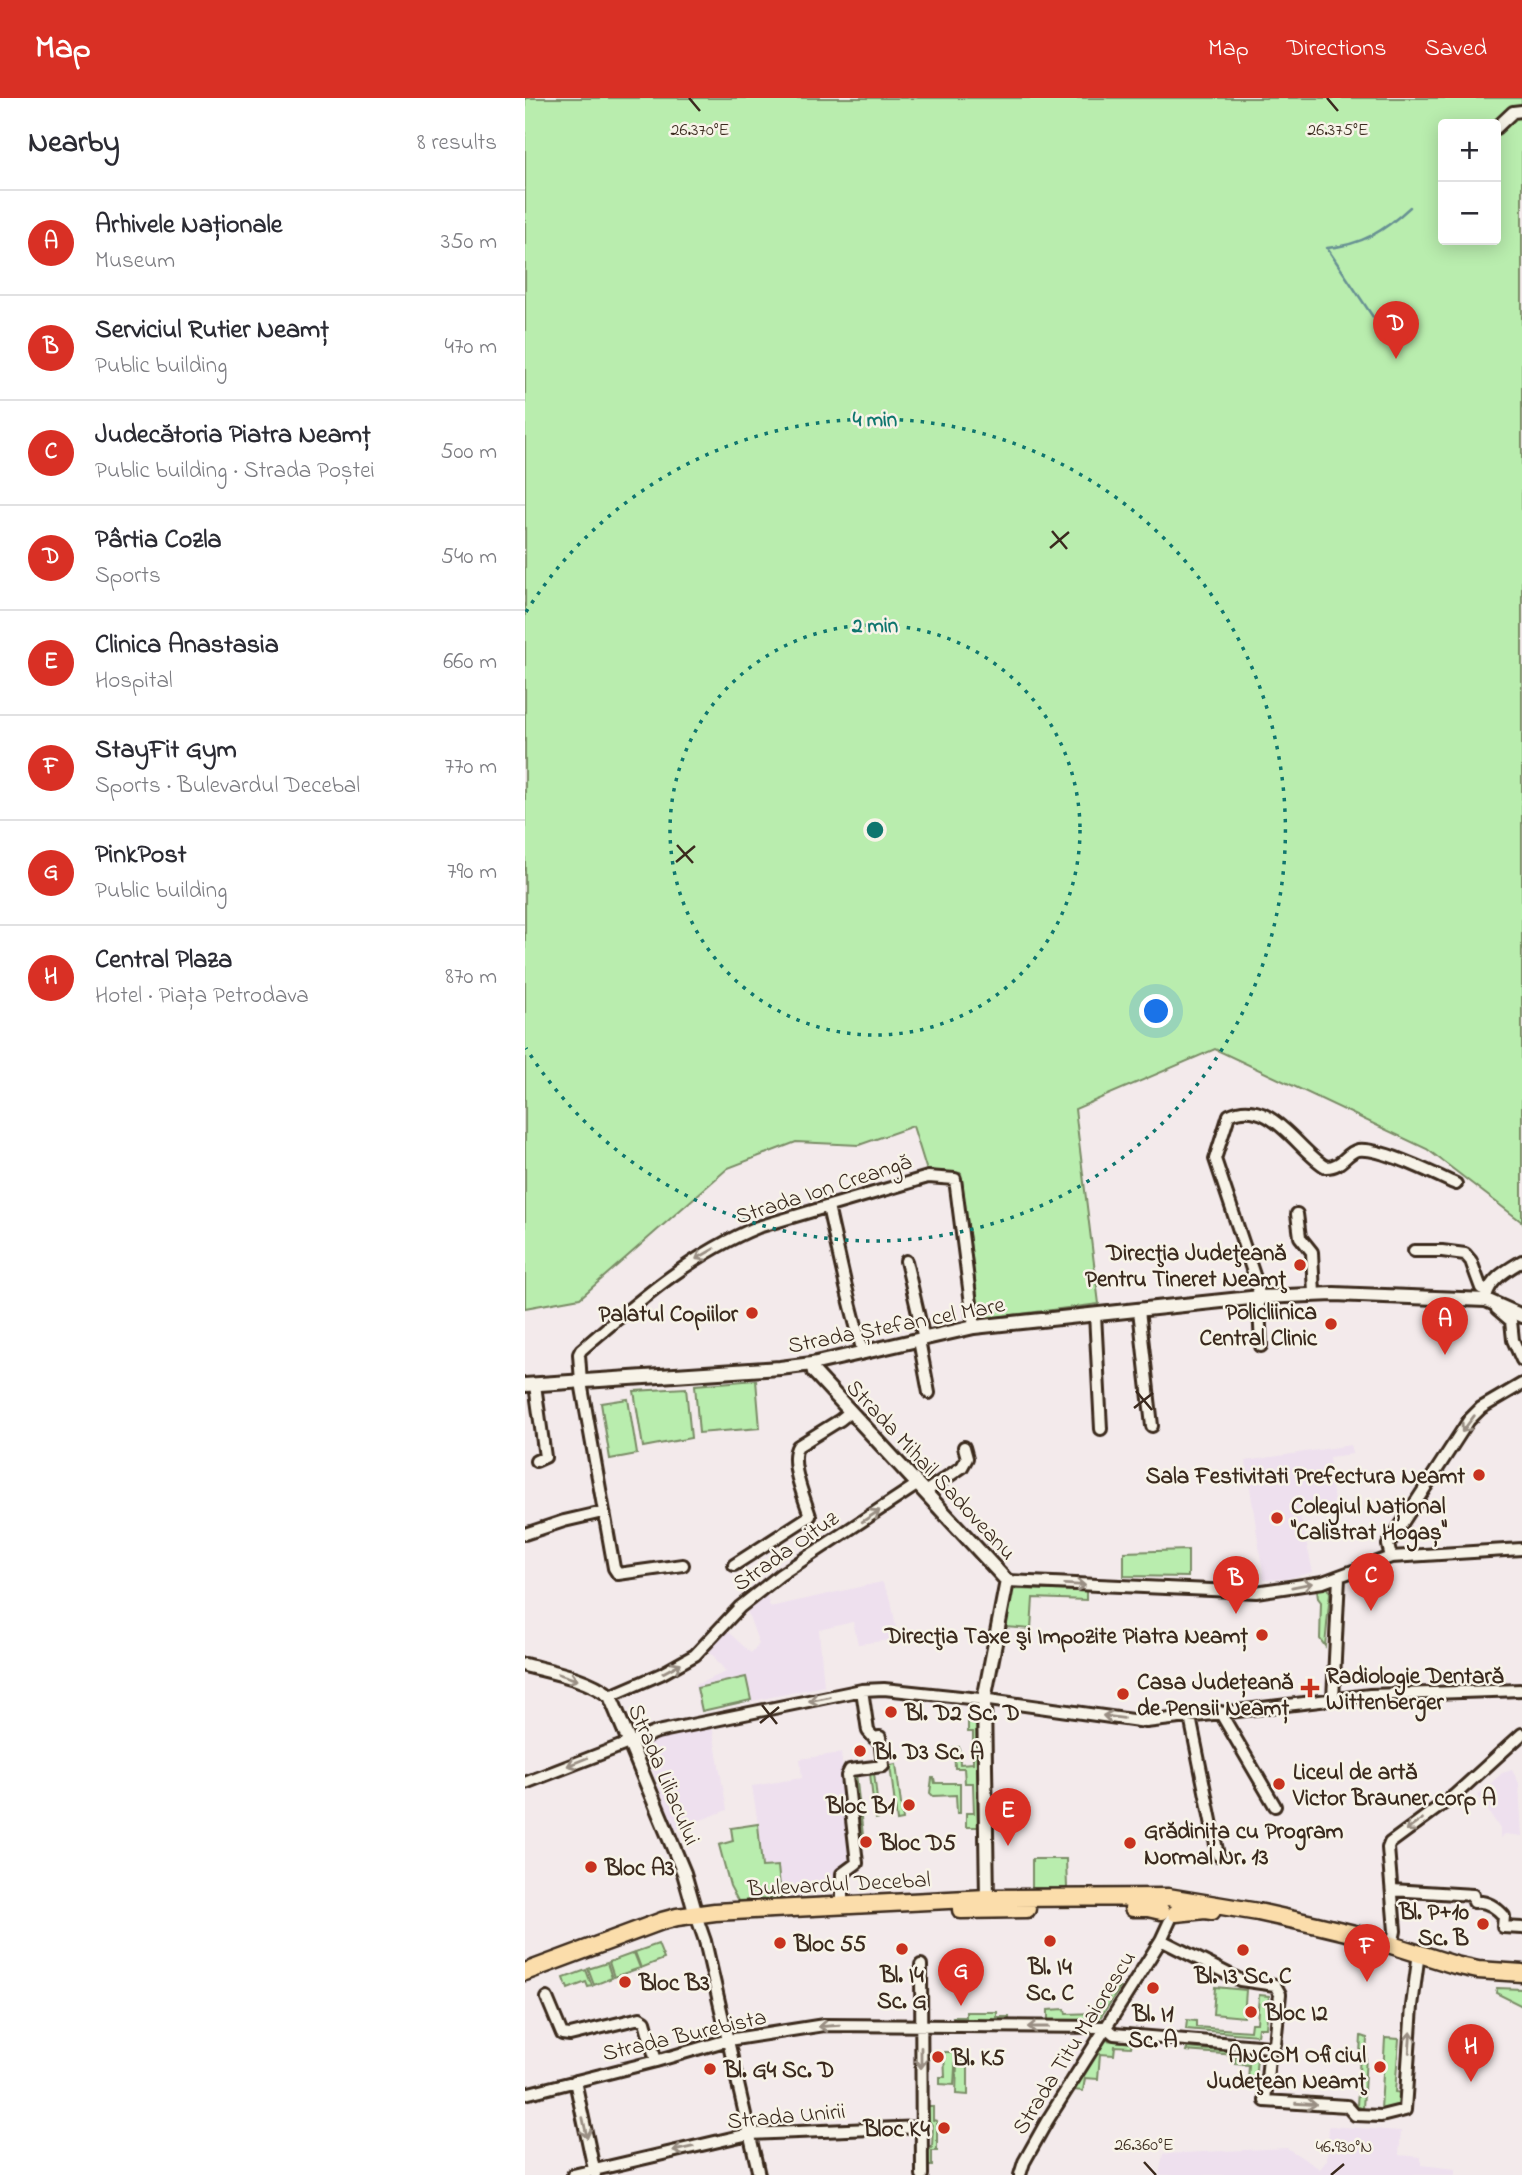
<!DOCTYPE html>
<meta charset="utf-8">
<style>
body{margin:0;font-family:"Indie Flower",sans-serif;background:#f7f7f7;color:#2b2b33}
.controls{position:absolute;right:21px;top:21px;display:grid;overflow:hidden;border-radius:7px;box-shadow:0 4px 18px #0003}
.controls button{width:63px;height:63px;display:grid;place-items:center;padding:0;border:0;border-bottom:2px solid #e1e1e2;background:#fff;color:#2b2b33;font:35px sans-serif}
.you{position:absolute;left:632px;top:914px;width:24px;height:24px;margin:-18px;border:5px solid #fff;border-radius:50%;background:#1a73e8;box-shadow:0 0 0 10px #1a73e833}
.badge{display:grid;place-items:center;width:46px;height:46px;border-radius:50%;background:#d93025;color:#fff;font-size:23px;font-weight:700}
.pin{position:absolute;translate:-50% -58px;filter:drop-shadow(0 2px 4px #0008)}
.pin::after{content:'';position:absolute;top:37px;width:24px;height:21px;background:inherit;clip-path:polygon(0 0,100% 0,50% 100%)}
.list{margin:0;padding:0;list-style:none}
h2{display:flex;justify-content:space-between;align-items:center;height:91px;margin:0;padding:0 28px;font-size:30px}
h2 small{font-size:23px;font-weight:400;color:#7c7c81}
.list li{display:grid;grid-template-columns:46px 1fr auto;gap:21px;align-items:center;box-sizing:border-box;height:105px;padding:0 28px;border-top:2px solid #e1e1e2}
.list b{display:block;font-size:26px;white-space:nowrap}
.list p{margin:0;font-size:23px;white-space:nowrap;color:#7c7c81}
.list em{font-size:23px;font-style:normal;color:#7c7c81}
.map{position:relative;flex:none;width:997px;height:2077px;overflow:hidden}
header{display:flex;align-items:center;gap:42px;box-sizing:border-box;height:98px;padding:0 35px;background:#d93025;color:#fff}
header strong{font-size:33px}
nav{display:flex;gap:38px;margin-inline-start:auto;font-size:24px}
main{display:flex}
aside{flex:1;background:#fff}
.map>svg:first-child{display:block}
.built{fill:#eee0ee}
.green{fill:#b9edae;stroke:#7a8c66;stroke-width:2;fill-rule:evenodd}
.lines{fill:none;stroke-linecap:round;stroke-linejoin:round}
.stream{stroke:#679193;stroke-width:2.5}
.minor-casing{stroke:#3b2a1e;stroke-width:16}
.tertiary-casing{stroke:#3b2a1e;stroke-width:18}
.primary-casing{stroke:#3b2a1e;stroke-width:21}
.minor{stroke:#f7f3e8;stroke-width:10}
.tertiary{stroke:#f7f3e8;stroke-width:12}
.primary{stroke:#fbddab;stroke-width:16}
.oneway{stroke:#998e83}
.ticks{fill:none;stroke:#3b2a1e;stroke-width:2.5}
.ring{fill:none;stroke:#0f766e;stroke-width:3.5;stroke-dasharray:3.5 7}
.poi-dot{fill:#c8321e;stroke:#f7f3e8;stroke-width:2.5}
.labels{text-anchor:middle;stroke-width:5;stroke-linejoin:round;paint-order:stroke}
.street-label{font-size:23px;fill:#3b2a1e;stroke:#f7f3e8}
.poi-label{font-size:23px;font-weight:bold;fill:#3b2a1e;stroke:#f7f3e8;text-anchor:start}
.ticks-label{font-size:18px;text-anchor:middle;fill:#3b2a1e;stroke:#f7f3e8;stroke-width:5;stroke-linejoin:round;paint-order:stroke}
.centre{fill:#0f766e;stroke:#f7f3e8;stroke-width:3.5}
.ring-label{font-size:21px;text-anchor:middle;font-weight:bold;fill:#0f766e;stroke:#f7f3e8;stroke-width:5;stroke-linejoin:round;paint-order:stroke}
</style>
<header>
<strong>Map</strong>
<nav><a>Map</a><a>Directions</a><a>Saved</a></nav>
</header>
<main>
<aside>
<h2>Nearby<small>8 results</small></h2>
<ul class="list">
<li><span class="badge">A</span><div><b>Arhivele Naționale</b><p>Museum</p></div><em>350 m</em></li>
<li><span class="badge">B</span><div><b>Serviciul Rutier Neamț</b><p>Public building</p></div><em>470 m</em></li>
<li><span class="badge">C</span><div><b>Judecătoria Piatra Neamț</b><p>Public building · Strada Poștei</p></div><em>500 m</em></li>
<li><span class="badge">D</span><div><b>Pârtia Cozla</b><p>Sports</p></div><em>540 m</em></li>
<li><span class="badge">E</span><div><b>Clinica Anastasia</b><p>Hospital</p></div><em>660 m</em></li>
<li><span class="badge">F</span><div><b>StayFit Gym</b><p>Sports · Bulevardul Decebal</p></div><em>770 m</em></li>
<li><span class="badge">G</span><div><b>PinkPost</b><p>Public building</p></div><em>790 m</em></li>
<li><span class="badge">H</span><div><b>Central Plaza</b><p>Hotel · Piața Petrodava</p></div><em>870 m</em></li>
</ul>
</aside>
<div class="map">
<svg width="997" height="2077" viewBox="0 0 997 2077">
<rect width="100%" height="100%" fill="#f3eaeb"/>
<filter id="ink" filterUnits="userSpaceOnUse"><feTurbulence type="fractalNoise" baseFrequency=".0143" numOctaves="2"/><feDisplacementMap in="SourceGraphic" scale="14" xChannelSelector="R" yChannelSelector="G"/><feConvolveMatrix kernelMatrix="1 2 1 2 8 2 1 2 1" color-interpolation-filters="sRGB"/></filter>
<g filter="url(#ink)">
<path class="built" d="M826 1347 827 1356 804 1359 809 1405 774 1412 788 1474 761 1481 739 1482 721 1363Z
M357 1484 366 1502 373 1541 333 1546 328 1524 294 1532 299 1588 175 1614 170 1587 201 1574 183 1551 202 1533 226 1555 234 1546 221 1510 241 1495 245 1509Z
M187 1628 202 1712 150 1732 117 1646V1642Z
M316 1655 318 1673 315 1675 324 1766 314 1782 291 1783 288 1788V1791L273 1799 213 1803 194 1747 208 1743 206 1730 233 1726 227 1688 277 1680 275 1661Z
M987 1672 994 1685 997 1738 980 1736 975 1741V1731L953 1697 977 1675Z
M804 2028 876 2033 874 2057 896 2059V2067L930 2071V2077H634L638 2056 762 2050 795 2071 802 2062Z"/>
<path class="green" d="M0 0H997V1124L902 1051 690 951 550 1011 574 1206 455 1221 436 1075 402 1073 388 1028 334 1047 271 1044 203 1070 55 1200 0 1210ZM918 26H971V142H918Z
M231 1282 235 1330 174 1335 170 1287Z
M161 1290 166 1340 118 1349 109 1293Z
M103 1301 112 1356 85 1361 76 1305Z
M663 1452V1479L599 1478V1454Z
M803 1489 805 1495 800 1548 795 1541 796 1504 793 1500 792 1491Z
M489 1491 561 1493V1502L508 1500 506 1531 480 1529 487 1492Z
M221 1579 226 1602 177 1613 172 1590Z
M443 1621H451L453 1729H441V1715H449L448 1685H440L439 1670H430L429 1649H434L435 1666 448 1665V1634H443Z
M371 1666 378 1722 372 1723 365 1667Z
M349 1674 354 1720 350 1721 345 1675Z
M331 1676 338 1737H334L322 1678Z
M407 1680H409L410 1685H435V1715H432L431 1697 408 1698 405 1695Z
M233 1726 237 1769 253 1768 256 1800 213 1803 205 1788 194 1747 208 1743 206 1730Z
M507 1761H541L542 1790H507Z
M133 1846 139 1861 116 1870 110 1854Z
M109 1855 115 1870 89 1879 84 1864Z
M82 1865 87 1880 69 1887 63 1871Z
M61 1872 67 1888 63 1889 61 1884 43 1891 39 1880Z
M690 1889 721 1892 719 1919 688 1916Z
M584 1890H595L575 1920 570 1922H523V1912L540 1911 541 1916 571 1915V1902L584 1901Z
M972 1890 997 1891V1908L971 1895Z
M734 1897 744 1898 741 1930H733L732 1937 661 1931 662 1922 671 1923V1929L725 1933 726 1925H732Z
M441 1914H472V1919H484V1923H429L428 1919H441Z
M836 1938 842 1940 838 2011 832 2008Z
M860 1940 874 1941 870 1994 876 1995 875 2007 856 2012Z
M580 1942 607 1945 606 1949 590 1948 589 1957 575 1956 573 1981 560 1980 558 1993 547 1992 576 1945Z
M662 1950 730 1956 732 1958 730 1985 723 1984 724 1967 710 1966 711 1957 661 1953Z
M419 1954H431L429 1987 415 1986V1979H420Z
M432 1964H443V1997L431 1996Z
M403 2009H408V2022L412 2023V2053H407V2068H402L403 2053 407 2049 408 2028 404 2023Z"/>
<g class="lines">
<path class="stream" d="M856 231 802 150C837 147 859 133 885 109"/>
<g class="minor-casing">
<path id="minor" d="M971 30 988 14 997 13
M303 1109 321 1189 338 1255
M772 1116 775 1139 787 1154 789 1196
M889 1153H917L940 1156 946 1163 956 1190 962 1193
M381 1163 399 1241
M961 1199C965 1181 982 1172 997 1163
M972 1211 986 1223 988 1242 997 1262
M614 1212 627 1328
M570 1216 576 1331
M394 1242 404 1295
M736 1248 733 1189 690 1061 704 1017C745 997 772 1052 801 1069 818 1069 820 1055 833 1052 855 1049 909 1076 931 1086
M10 1287 20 1359 11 1363
M400 1394 437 1369 442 1360 439 1349
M0 1436 39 1423 78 1414
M866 1459 863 1447 944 1322 956 1310 997 1286
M158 1467 93 1476 89 1470 56 1284 54 1256 56 1252C111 1205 166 1156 233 1129L403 1079 430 1081 449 1229
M209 1467 285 1418C280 1401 263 1363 273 1348L315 1322 325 1314
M482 1483 731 1494 798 1484 866 1459 997 1451
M85 1598 136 1576 170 1557 215 1509 255 1477 393 1386
M808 1601 814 1479
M695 1614 750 1708
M665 1619 693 1757
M0 1685 132 1634 337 1592 359 1591 464 1602 621 1624 845 1597 997 1592
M867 1792 948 1797 949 1804C961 1802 971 1809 979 1818L978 1829 997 1830
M317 1806V1776L332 1765 322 1678 325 1672 358 1668 355 1639 349 1640 343 1633 337 1592
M171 1817 180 1843 234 2077
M636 1842 715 1882 750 1887 755 1896 750 1946 745 1949 740 2003 822 2008 830 2017 856 2018 880 2012 887 1908 893 1862
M867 1847 870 1833 863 1750 865 1745 930 1697 997 1636
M396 1867 397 2077
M22 1900 37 1936 45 1937 115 1920 120 1923 131 1963
M50 1983 70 2076
M0 1996 131 1963 203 1942 299 1927 581 1929 589 1936 745 1949
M48 2077 224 2036 397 2029
M495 2077 499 2064 522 2023 636 1842 648 1816"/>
</g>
<g class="tertiary-casing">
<path id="tertiary" d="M287 1266 289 1274 482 1483 459 1602 462 1800
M0 1287 255 1270 287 1266 449 1229 735 1199 809 1196 961 1202 997 1218
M0 1567C27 1574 62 1580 85 1598L159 1775 171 1817"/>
</g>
<g class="primary-casing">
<path id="primary" d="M608 1810H623L636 1813
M436 1812 502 1811
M651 1815 680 1812 687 1813
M0 1874 137 1823 152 1819 190 1814 462 1800 643 1799 733 1814 792 1827 838 1838 930 1867 953 1872 997 1875"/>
</g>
<use href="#minor" class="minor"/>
<use href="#tertiary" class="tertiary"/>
<use href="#primary" class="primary"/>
</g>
<defs><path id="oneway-shaft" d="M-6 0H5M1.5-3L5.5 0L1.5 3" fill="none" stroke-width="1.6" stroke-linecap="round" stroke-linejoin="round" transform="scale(1.75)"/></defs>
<g class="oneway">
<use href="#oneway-shaft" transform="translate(180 1156) rotate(150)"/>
<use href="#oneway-shaft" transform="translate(943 1326) rotate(127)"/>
<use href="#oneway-shaft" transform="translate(346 1418) rotate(-33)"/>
<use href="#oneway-shaft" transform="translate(550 1487) rotate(3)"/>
<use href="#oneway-shaft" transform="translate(777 1487) rotate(-11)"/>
<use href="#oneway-shaft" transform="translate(147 1570) rotate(-29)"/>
<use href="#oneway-shaft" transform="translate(43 1579) rotate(18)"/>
<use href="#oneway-shaft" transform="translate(294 1601) rotate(169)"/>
<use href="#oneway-shaft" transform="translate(588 1619) rotate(-172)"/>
<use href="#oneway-shaft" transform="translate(52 1664) rotate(158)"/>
<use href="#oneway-shaft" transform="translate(889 1727) rotate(144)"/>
<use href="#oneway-shaft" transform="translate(304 1928) rotate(176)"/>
<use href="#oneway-shaft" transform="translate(513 1929) rotate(180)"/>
<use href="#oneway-shaft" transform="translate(885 1944) rotate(-86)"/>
<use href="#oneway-shaft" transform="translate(396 1960) rotate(90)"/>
<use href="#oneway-shaft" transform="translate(781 2006) rotate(4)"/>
<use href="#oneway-shaft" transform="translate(60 2030) rotate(78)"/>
<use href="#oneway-shaft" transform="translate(158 2051) rotate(167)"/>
</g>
</g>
<path class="ticks" d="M164 0 175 13M802 0 813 13M527 433 542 451M525 450 544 434M152 747 168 765M151 764 170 748M611 1293 627 1312M609 1310 628 1295M237 1607 252 1626M235 1625 254 1609M619 2064 631 2077M806 2077 819 2066"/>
<g class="ring">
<circle cx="350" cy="732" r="205"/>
<path d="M1 514A411 411 0 1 1 1 950"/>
</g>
<g class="poi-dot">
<circle cx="775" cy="1167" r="7"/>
<circle cx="227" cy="1215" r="7"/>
<circle cx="806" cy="1226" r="7"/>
<circle cx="954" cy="1377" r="7"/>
<circle cx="752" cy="1420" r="7"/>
<circle cx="737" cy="1537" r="7"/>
<path d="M781.5 1579.5h7v7h7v7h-7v7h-7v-7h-7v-7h7z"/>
<circle cx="598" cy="1596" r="7"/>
<circle cx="366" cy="1614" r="7"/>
<circle cx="335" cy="1653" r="7"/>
<circle cx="754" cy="1686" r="7"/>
<circle cx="384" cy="1707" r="7"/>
<circle cx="341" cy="1744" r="7"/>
<circle cx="605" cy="1745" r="7"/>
<circle cx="66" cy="1769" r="7"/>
<circle cx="958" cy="1826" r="7"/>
<circle cx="525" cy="1843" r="7"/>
<circle cx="255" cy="1845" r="7"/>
<circle cx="377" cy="1851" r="7"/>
<circle cx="718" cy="1852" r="7"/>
<circle cx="100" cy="1884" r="7"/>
<circle cx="628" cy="1890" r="7"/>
<circle cx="726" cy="1914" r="7"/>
<circle cx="413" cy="1959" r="7"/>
<circle cx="855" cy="1969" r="7"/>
<circle cx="185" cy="1971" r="7"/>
<circle cx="419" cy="2030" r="7"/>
</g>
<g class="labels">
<g class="street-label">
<text transform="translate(298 1090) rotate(-18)" y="8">Strada Ion Creangă</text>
<text transform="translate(371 1226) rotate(-11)" y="8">Strada Ștefan cel Mare</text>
<text transform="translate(407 1371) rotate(47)" y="8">Strada Mihail Sadoveanu</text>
<text transform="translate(260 1452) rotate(-35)" y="8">Strada Oituz</text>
<text transform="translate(140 1676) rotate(67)" y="8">Strada Liliacului</text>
<text transform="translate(314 1785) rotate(-3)" y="8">Bulevardul Decebal</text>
<text transform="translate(159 1936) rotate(-13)" y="8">Strada Burebista</text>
<text transform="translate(548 1944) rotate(-58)" y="8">Strada Titu Maiorescu</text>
<text transform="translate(261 2017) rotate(-5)" y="8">Strada Unirii</text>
</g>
<g class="poi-label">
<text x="761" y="1162" text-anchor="end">Direcţia Judeţeană<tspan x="761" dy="26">Pentru Tineret Neamţ</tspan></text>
<text x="792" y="1221" text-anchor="end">Policliinica<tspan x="792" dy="26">Central Clinic</tspan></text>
<text x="213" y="1223" text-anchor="end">Palatul Copiilor</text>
<text x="940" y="1385" text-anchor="end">Sala Festivitati Prefectura Neamt</text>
<text x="766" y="1415">Colegiul Național<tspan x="766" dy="26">"Calistrat Hogaș"</tspan></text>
<text x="723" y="1545" text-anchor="end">Direcţia Taxe şi Impozite Piatra Neamț</text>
<text x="801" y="1585">Radiologie Dentară<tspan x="801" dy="26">Wittenberger</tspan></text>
<text x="612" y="1591">Casa Județeană<tspan x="612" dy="26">de Pensii Neamț</tspan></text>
<text x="380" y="1622">Bl. D2 Sc. D</text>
<text x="349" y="1661">Bl. D3 Sc. A</text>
<text x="768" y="1681">Liceul de artă<tspan x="768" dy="26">Victor Brauner corp A</tspan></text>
<text x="370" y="1715" text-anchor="end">Bloc B1</text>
<text x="619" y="1740">Grădinița cu Program<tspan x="619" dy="26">Normal Nr. 13</tspan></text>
<text x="355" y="1752">Bloc D5</text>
<text x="80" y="1777">Bloc A3</text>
<text x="944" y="1821" text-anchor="end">Bl. P+10<tspan x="944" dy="26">Sc. B</tspan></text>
<text x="269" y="1853">Bloc 55</text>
<text x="525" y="1876" text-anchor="middle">Bl. I4<tspan x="525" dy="26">Sc. C</tspan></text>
<text x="377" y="1884" text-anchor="middle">Bl. I4<tspan x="377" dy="26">Sc. G</tspan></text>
<text x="718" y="1885" text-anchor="middle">Bl. I3 Sc. C</text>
<text x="114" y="1892">Bloc B3</text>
<text x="740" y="1922">Bloc I2</text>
<text x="628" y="1923" text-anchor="middle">Bl. I1<tspan x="628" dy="26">Sc. A</tspan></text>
<text x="841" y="1964" text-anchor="end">ANCOM Oficiul<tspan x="841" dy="26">Judeţean Neamţ</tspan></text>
<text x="427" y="1967">Bl. K5</text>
<text x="199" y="1979">Bl. G4 Sc. D</text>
<text x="405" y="2038" text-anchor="end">Bloc K4</text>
</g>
</g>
<g class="ticks-label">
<text x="175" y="37">26.370°E</text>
<text x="813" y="37">26.375°E</text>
<text x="619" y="2052">26.360°E</text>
<text x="819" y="2054">46.930°N</text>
</g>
<circle cx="350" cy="732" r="10" class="centre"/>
<g class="ring-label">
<text x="350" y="328">4 min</text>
<text x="350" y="534">2 min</text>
</g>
</svg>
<div class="controls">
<button>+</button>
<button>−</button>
</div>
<div class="you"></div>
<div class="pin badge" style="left:920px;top:1257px">A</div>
<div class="pin badge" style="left:711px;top:1516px">B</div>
<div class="pin badge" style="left:846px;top:1513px">C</div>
<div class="pin badge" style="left:871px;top:261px">D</div>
<div class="pin badge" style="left:483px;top:1748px">E</div>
<div class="pin badge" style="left:842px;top:1884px">F</div>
<div class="pin badge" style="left:436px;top:1908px">G</div>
<div class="pin badge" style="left:946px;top:1984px">H</div>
</div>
</main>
